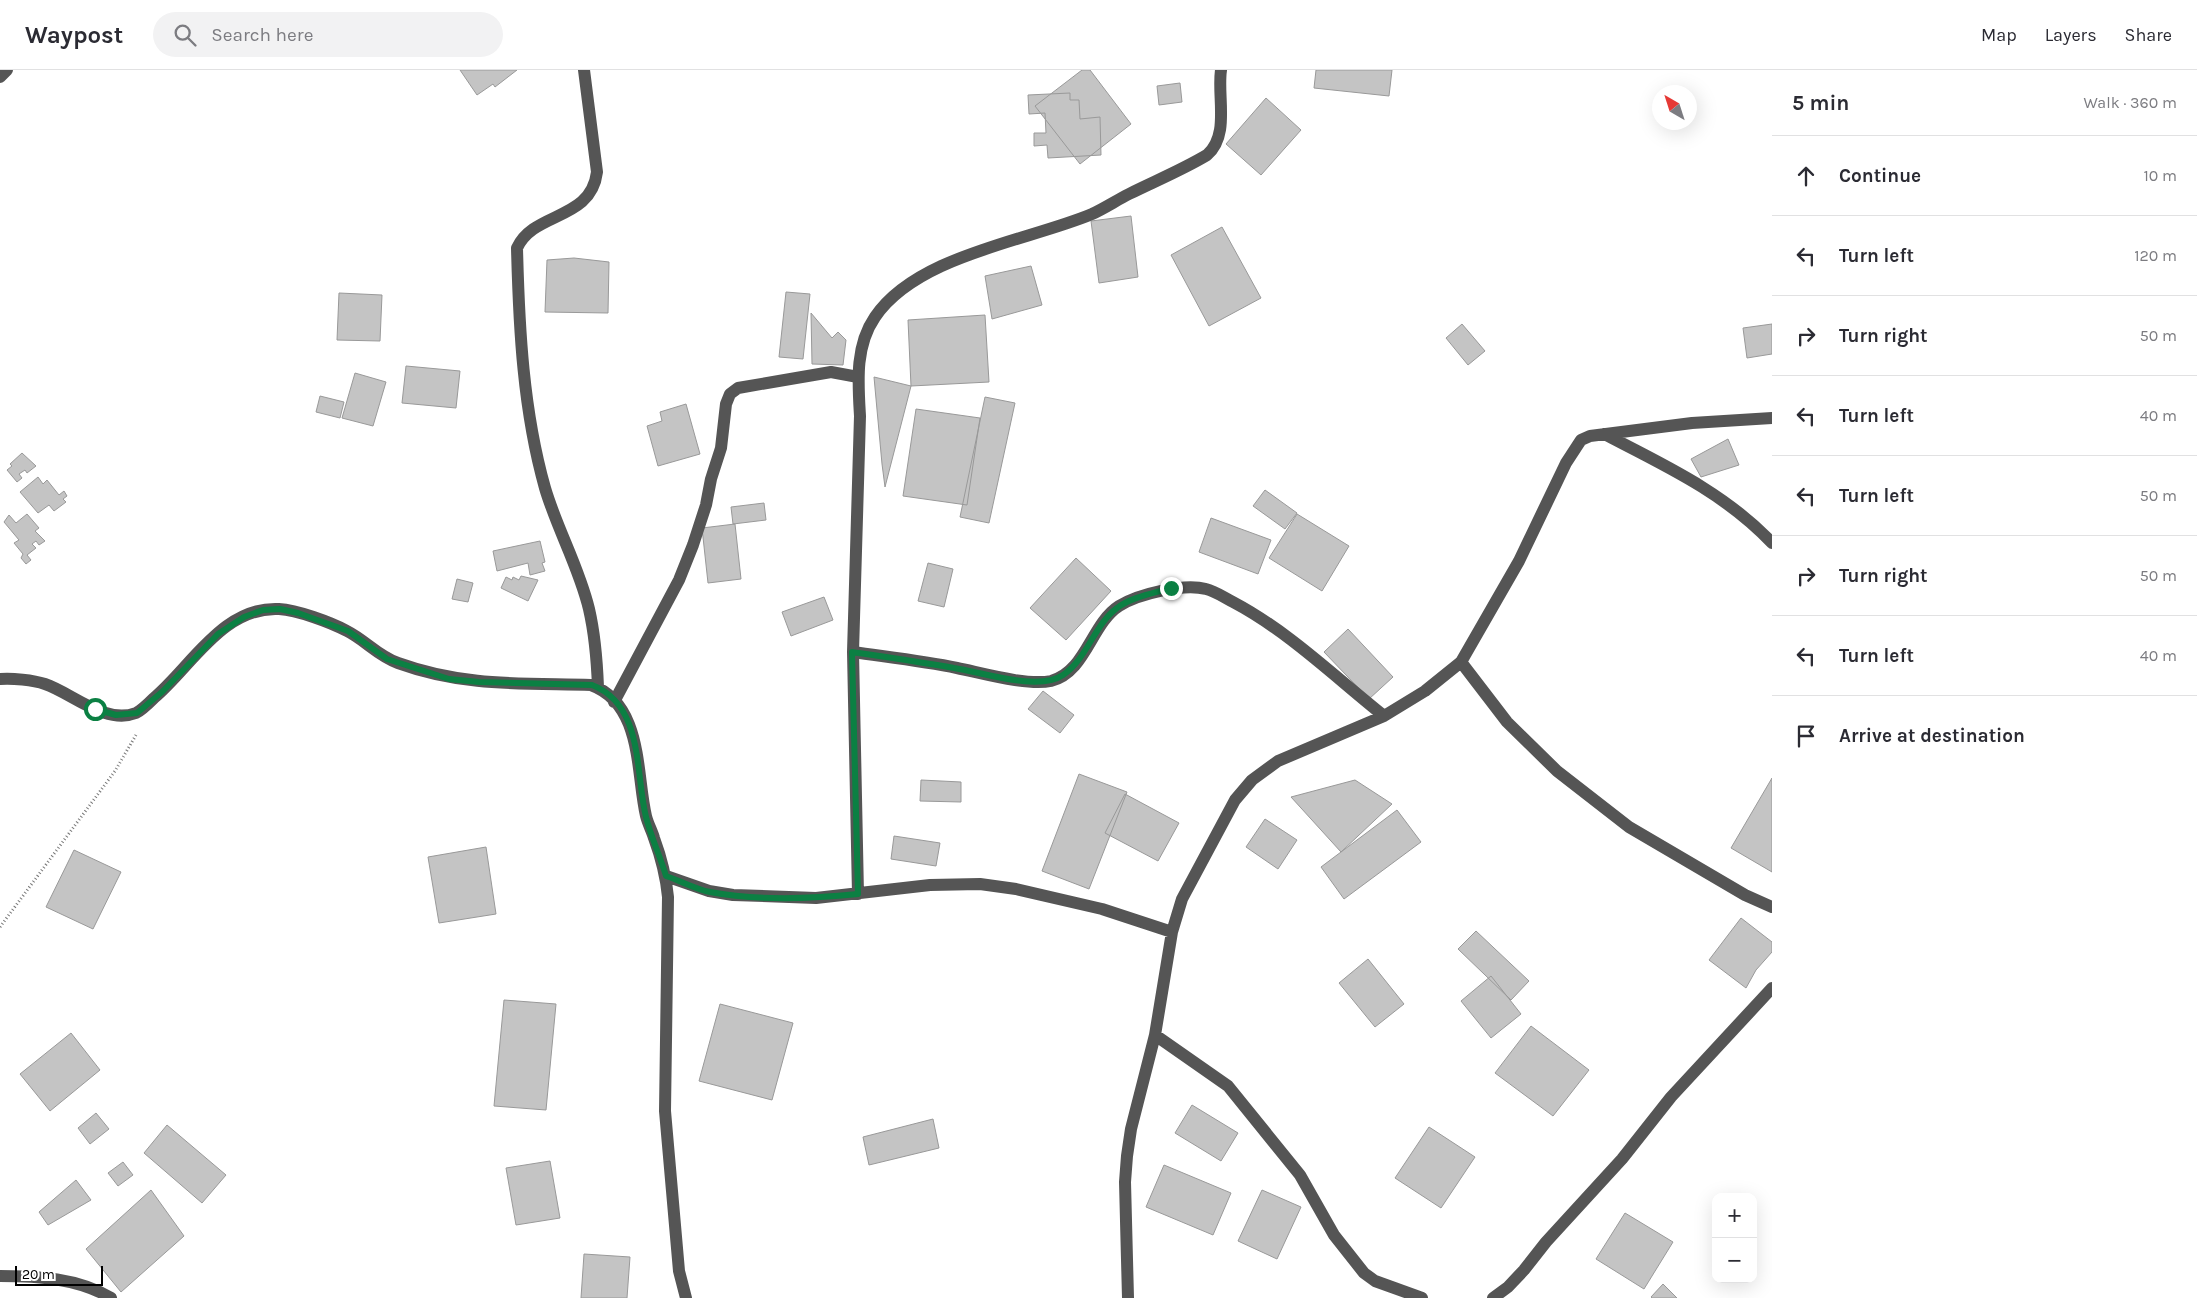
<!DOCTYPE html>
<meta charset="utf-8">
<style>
body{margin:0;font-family:Karla,sans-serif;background:#f2f2f3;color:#2b2b33}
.controls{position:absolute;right:15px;bottom:15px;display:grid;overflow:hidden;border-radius:10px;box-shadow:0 5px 20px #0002}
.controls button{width:45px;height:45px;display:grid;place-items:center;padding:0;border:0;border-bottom:1px solid #e1e1e2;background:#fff;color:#2b2b33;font:25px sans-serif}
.compass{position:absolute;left:1652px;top:15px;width:45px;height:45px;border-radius:50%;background:#fff;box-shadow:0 5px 20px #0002;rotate:321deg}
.scale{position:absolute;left:15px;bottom:12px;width:88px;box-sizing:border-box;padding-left:5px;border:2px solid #000;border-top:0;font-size:14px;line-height:18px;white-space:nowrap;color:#000;-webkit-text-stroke:4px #fff;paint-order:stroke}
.stop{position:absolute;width:15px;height:15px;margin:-11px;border:4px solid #0b8043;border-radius:50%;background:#fff}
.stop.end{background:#0b8043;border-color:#fff;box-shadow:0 1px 5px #0008}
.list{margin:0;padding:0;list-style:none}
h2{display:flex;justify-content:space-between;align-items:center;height:65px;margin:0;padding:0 20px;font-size:21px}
h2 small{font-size:16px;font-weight:400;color:#7c7c81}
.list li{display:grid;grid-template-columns:32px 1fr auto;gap:15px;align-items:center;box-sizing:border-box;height:80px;padding:0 20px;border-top:1px solid #e1e1e2}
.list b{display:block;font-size:19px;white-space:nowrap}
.list em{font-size:16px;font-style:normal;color:#7c7c81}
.icon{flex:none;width:28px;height:28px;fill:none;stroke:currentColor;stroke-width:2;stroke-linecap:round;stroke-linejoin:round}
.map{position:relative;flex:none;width:1772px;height:1228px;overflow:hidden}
header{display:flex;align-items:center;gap:30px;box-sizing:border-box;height:70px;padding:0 25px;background:#fff;border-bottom:1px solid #e1e1e2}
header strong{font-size:24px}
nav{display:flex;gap:28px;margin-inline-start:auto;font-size:18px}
.search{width:350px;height:45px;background:#f2f2f3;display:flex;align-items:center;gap:12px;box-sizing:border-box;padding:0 18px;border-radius:28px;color:#7c7c81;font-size:19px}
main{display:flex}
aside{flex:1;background:#fff}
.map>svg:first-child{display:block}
.building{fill:#c4c4c4;stroke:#999}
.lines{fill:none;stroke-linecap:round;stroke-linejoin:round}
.path{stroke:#777;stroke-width:3;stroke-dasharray:1 2.5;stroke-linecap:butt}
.minor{stroke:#555;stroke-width:12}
.route{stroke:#0b8043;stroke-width:6}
</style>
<header>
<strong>Waypost</strong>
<div class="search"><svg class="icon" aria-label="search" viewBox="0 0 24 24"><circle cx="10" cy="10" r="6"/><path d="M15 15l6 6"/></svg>Search here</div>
<nav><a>Map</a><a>Layers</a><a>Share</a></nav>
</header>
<main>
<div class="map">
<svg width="1772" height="1228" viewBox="0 0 1772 1228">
<rect width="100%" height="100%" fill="#fff"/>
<path class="building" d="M460 0H517L495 17 493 14 477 25Z
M1082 0H1090L1131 54 1080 94 1035 36Z
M1316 0H1392L1389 26 1314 18Z
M1180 13 1182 32 1159 35 1157 16Z
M1070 23V30H1079L1080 49 1100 47 1101 85 1048 88 1047 75 1034 76V63H1046L1045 43 1029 44 1028 25Z
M1266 28 1301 60 1261 105 1226 74Z
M1131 146 1138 207 1099 213 1091 151Z
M1222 157 1261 228 1209 256 1171 185Z
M574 188 609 192 608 243 545 242 547 190Z
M1031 196 1042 235 992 249 985 206Z
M786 222 810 224 803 289 779 287Z
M339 223 382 225 380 271 337 270Z
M811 243 832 268 838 262 846 270 843 295 812 294Z
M985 245 989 312 911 316 908 250Z
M1462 254 1485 281 1468 295 1446 268Z
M1772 254V284L1747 288 1743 258Z
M406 296 460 301 456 338 402 333Z
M355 303 386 312 373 356 342 348Z
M874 307 911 316 885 417 882 394Z
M320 326 344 332 340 348 316 342Z
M985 327 1015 333 989 453 960 447Z
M686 334 700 384 658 396 647 356 662 351 660 342Z
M916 339 980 348 967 435 903 426Z
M1728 369 1739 395 1701 407 1691 389Z
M22 383 36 396 27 403 25 400 19 404 22 408 17 412 7 400 12 396 10 394Z
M38 407 43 414 47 410 59 425 64 421 67 426 63 429 66 432 54 441 49 435 38 443 20 422Z
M1265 420 1297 443 1285 459 1253 436Z
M764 433 766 450 733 454 731 437Z
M27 444 39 458 35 461 45 471 39 475 36 471 32 474 36 478 27 485 31 490 26 494 21 488 23 484 14 473 19 470 4 452 9 445 16 453Z
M1297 444 1349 476 1322 521 1269 488Z
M1211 448 1271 470 1258 504 1199 482Z
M735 454 741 509 708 513 702 458Z
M540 471 545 492 542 493 545 501 530 505 528 493 497 501 493 481Z
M1076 488 1111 521 1066 570 1030 538Z
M928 493 953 499 944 537 918 531Z
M521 506 538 510 528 531 501 518 506 507 512 510 513 507 519 510Z
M457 509 473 513 468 532 452 529Z
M824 527 833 550 791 566 782 542Z
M1348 559 1393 607 1369 629 1324 582Z
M1043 621 1074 645 1060 663 1028 639Z
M1079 704 1127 722 1089 819 1042 801Z
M1772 708V802L1731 778Z
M921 710 961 712V732L920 731Z
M1355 710 1392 734 1341 782 1291 727Z
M1125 724 1179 753 1158 791 1105 763Z
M1397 740 1421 772 1344 829 1321 797Z
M1265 749 1297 770 1278 799 1246 777Z
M894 766 940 773 936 796 891 789Z
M486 777 496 844 439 853 428 787Z
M74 780 121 802 93 859 46 837Z
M1741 848 1772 872V882L1756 900 1746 918 1709 890Z
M1476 861 1529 911 1511 930 1458 879Z
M1368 889 1404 934 1375 957 1339 913Z
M1491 906 1521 944 1491 968 1461 931Z
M504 930 556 934 546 1040 494 1036Z
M720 934 793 953 772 1030 699 1011Z
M1531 956 1589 1000 1553 1046 1495 1003Z
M71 963 100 1000 50 1041 20 1004Z
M1192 1035 1238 1063 1221 1091 1175 1063Z
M96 1043 109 1059 90 1074 78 1058Z
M933 1049 939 1078 869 1095 863 1067Z
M167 1055 226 1105 202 1133 144 1083Z
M1429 1057 1475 1087 1441 1138 1395 1108Z
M550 1091 560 1148 516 1155 506 1098Z
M123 1092 133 1105 118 1116 108 1103Z
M1164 1095 1231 1123 1213 1165 1146 1137Z
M76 1110 91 1130 48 1155 39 1142Z
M151 1120 184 1166 121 1222 86 1179Z
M1262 1120 1301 1137 1277 1189 1238 1171Z
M1625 1143 1673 1172 1644 1219 1596 1189Z
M584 1184 630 1187 627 1228H581Z
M1663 1214 1677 1228H1652L1651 1227Z"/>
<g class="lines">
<path class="path" d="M0 857 115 701 136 665"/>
<path class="minor" d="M584 0 597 102C591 151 534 141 517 178 519 258 523 340 545 418 557 459 579 497 589 539 595 565 597 591 598 617
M0 7 7 0
M1604 364C1664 395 1725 423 1772 473
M853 582C887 587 923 591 957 598 982 603 1027 616 1051 611 1086 602 1091 554 1119 536 1138 524 1184 513 1206 519 1215 521 1225 528 1233 532 1288 561 1335 607 1384 646
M1461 592 1507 652 1557 701 1629 757 1745 825 1772 837
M0 609C12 608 33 610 45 614 72 623 105 655 136 643 142 640 149 633 154 628 191 597 223 536 279 539 297 540 330 552 347 561 365 570 378 586 398 593 464 617 523 613 591 615 643 634 636 703 646 746 648 754 652 761 654 768 661 787 666 806 668 827L665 1041 679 1201 686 1228
M614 632 679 510 693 475 706 435 711 409 721 378 726 334 730 324 738 318 831 302 858 307
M666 806 709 821 733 825 816 828 930 815 980 814 1016 819 1102 839 1172 862
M858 824 853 582 860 346C858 312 855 276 875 247 917 185 1028 171 1092 144 1105 138 1117 130 1129 124 1155 111 1182 100 1207 85 1230 65 1217 27 1221 0
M1155 965 1228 1016 1300 1105 1334 1165 1364 1203 1375 1211 1422 1228
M0 1206C37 1206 78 1208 111 1228
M1128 1228 1125 1112 1127 1086 1131 1059 1155 965 1172 862 1182 829 1235 730 1252 710 1278 691 1384 646 1425 621 1461 592 1519 491 1566 393 1581 370 1590 366 1692 353 1772 348
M1493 1228 1508 1217 1524 1200 1546 1172 1622 1089 1671 1027 1772 918"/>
</g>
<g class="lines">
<path class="route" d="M95 639 116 645 137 643 162 622 218 564 244 547 263 540 280 539 298 543 348 561 387 589 449 609 479 612 592 615C644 635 635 703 646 747 651 767 660 786 666 806 681 811 695 819 710 822 758 831 810 829 858 824L852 582C886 587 921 592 954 598 982 602 1038 622 1063 605 1087 589 1094 555 1117 538 1131 527 1155 523 1171 518"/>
</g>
</svg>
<div class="controls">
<button>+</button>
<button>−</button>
</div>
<svg class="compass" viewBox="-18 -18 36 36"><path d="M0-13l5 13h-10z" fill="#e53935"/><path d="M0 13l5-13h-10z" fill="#7c7c81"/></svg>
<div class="scale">20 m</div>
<div class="stop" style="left:95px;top:639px"></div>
<div class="stop end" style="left:1171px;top:518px"></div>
</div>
<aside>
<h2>5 min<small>Walk · 360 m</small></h2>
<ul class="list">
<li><svg class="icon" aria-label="ahead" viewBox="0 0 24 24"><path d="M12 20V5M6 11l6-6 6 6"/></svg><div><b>Continue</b></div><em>10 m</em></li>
<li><svg class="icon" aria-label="left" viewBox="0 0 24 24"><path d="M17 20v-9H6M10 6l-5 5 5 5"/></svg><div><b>Turn left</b></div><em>120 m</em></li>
<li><svg class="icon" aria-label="right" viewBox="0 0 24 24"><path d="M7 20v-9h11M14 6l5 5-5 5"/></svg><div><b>Turn right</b></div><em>50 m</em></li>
<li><svg class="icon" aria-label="left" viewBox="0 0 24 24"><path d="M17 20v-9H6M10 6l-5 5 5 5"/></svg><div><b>Turn left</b></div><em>40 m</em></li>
<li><svg class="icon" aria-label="left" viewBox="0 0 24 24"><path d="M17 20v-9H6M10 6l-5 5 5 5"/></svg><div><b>Turn left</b></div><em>50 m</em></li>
<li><svg class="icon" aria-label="right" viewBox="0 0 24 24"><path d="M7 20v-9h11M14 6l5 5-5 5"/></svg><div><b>Turn right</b></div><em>50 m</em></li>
<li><svg class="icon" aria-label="left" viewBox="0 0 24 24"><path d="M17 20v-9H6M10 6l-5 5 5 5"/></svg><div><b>Turn left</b></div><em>40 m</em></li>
<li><svg class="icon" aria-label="arrive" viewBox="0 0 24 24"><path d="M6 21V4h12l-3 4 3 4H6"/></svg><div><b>Arrive at destination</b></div></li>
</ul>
</aside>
</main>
